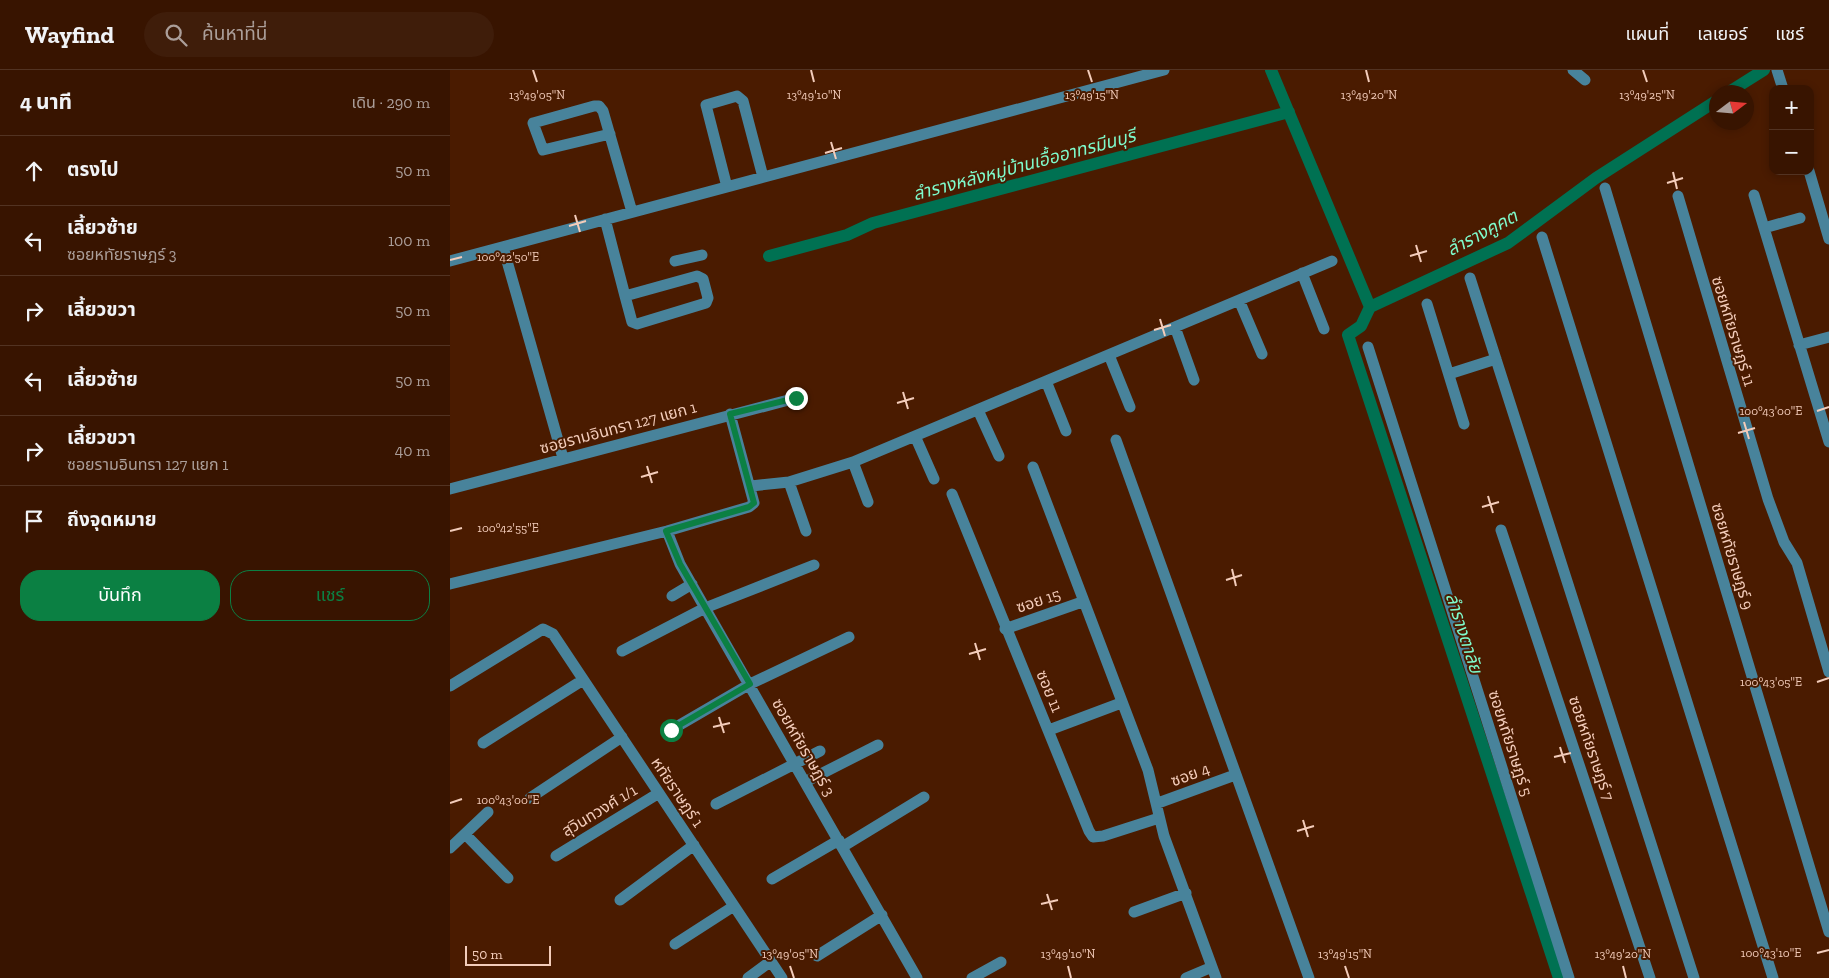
<!DOCTYPE html>
<html lang="th">
<meta charset="utf-8">
<style>
body{margin:0;font-family:"Zilla Slab","Noto Sans Thai",serif;background:#3f1d0a;color:#f1f3f6}
.controls{position:absolute;right:15px;top:15px;display:grid;overflow:hidden;border-radius:10px;box-shadow:0 2px 8px #0003}
.controls button{width:45px;height:45px;display:grid;place-items:center;padding:0;border:0;border-bottom:1px solid #523322;background:#381400;color:#f1f3f6;font:25px sans-serif}
.compass{position:absolute;left:1259px;top:15px;width:45px;height:45px;border-radius:50%;background:#381400;box-shadow:0 2px 8px #0003;rotate:74deg}
.scale{position:absolute;left:15px;bottom:12px;width:86px;box-sizing:border-box;padding-left:5px;border:2px solid #f3ccba;border-top:0;font-size:14px;line-height:18px;white-space:nowrap;color:#f3ccba;-webkit-text-stroke:4px #4a1b00;paint-order:stroke}
.stop{position:absolute;width:15px;height:15px;margin:-11px;border:4px solid #0b8043;border-radius:50%;background:#fff}
.stop.end{background:#0b8043;border-color:#fff;box-shadow:0 1px 5px #0008}
.list{margin:0;padding:0;list-style:none}
h2{display:flex;justify-content:space-between;align-items:center;height:65px;margin:0;padding:0 20px;font-size:21px}
h2 small{font-size:16px;font-weight:400;color:#ab9e99}
.list li{display:grid;grid-template-columns:32px 1fr auto;gap:15px;align-items:center;box-sizing:border-box;height:70px;padding:0 20px;border-top:1px solid #523322}
.list b{display:block;font-size:19px;white-space:nowrap}
.list p{margin:0;font-size:16px;white-space:nowrap;color:#ab9e99}
.list em{font-size:16px;font-style:normal;color:#ab9e99}
.actions{display:flex;gap:10px;padding:15px 20px}
.actions a{flex:1;padding:11px 0;border:1px solid #0b8043;border-radius:20px;text-align:center;font-size:18px;color:#0b8043}
.actions .main{background:#0b8043;color:#fff}
.icon{flex:none;width:28px;height:28px;fill:none;stroke:currentColor;stroke-width:2;stroke-linecap:round;stroke-linejoin:round}
.map{position:relative;flex:none;width:1379px;height:908px;overflow:hidden}
header{display:flex;align-items:center;gap:30px;box-sizing:border-box;height:70px;padding:0 25px;background:#381400;border-bottom:1px solid #523322}
header strong{font-size:24px}
nav{display:flex;gap:28px;margin-inline-start:auto;font-size:18px}
.search{width:350px;height:45px;background:#3f1d0a;display:flex;align-items:center;gap:12px;box-sizing:border-box;padding:0 18px;border-radius:28px;color:#ab9e99;font-size:19px}
main{display:flex}
aside{flex:1;background:#381400}
.map>svg:first-child{display:block}
.lines{fill:none;stroke-linecap:round;stroke-linejoin:round}
.canal{stroke:#007152;stroke-width:12}
.minor{stroke:#48839b;stroke-width:11}
.route{stroke:#0b8043;stroke-width:6}
.ticks{fill:none;stroke:#f3ccba;stroke-width:2}
.labels{text-anchor:middle;stroke-width:4;stroke-linejoin:round;paint-order:stroke}
.street-label{font-size:16px;fill:#f3ccba;stroke:#4a1b00}
.water-label{font-size:18px;font-style:italic;fill:#7efacb;stroke:#4a1b00}
.ticks-label{font-size:12px;text-anchor:middle;fill:#f3ccba;stroke:#4a1b00;stroke-width:4;stroke-linejoin:round;paint-order:stroke}
</style>
<header>
<strong>Wayfind</strong>
<div class="search"><svg class="icon" aria-label="search" viewBox="0 0 24 24"><circle cx="10" cy="10" r="6"/><path d="M15 15l6 6"/></svg>ค้นหาที่นี่</div>
<nav><a>แผนที่</a><a>เลเยอร์</a><a>แชร์</a></nav>
</header>
<main>
<aside>
<h2>4 นาที<small>เดิน · 290 m</small></h2>
<ul class="list">
<li><svg class="icon" aria-label="ahead" viewBox="0 0 24 24"><path d="M12 20V5M6 11l6-6 6 6"/></svg><div><b>ตรงไป</b></div><em>50 m</em></li>
<li><svg class="icon" aria-label="left" viewBox="0 0 24 24"><path d="M17 20v-9H6M10 6l-5 5 5 5"/></svg><div><b>เลี้ยวซ้าย</b><p>ซอยหทัยราษฎร์ 3</p></div><em>100 m</em></li>
<li><svg class="icon" aria-label="right" viewBox="0 0 24 24"><path d="M7 20v-9h11M14 6l5 5-5 5"/></svg><div><b>เลี้ยวขวา</b></div><em>50 m</em></li>
<li><svg class="icon" aria-label="left" viewBox="0 0 24 24"><path d="M17 20v-9H6M10 6l-5 5 5 5"/></svg><div><b>เลี้ยวซ้าย</b></div><em>50 m</em></li>
<li><svg class="icon" aria-label="right" viewBox="0 0 24 24"><path d="M7 20v-9h11M14 6l5 5-5 5"/></svg><div><b>เลี้ยวขวา</b><p>ซอยรามอินทรา 127 แยก 1</p></div><em>40 m</em></li>
<li><svg class="icon" aria-label="arrive" viewBox="0 0 24 24"><path d="M6 21V4h12l-3 4 3 4H6"/></svg><div><b>ถึงจุดหมาย</b></div></li>
</ul>
<div class="actions"><a class="main">บันทึก</a><a>แชร์</a></div>
</aside>
<div class="map">
<svg width="1379" height="908" viewBox="0 0 1379 908">
<rect width="100%" height="100%" fill="#4a1b00"/>
<g class="lines">
<path class="canal" d="M821 0 920 237 1058 173 1146 108 1266 31
M1279 22 1314 0
M319 186 397 165 423 153 839 42
M920 237 911 256 898 265 1109 908"/>
<path class="minor" d="M1123 0 1135 10
M1327 0 1333 19
M160 64 93 80 83 53 144 36H149L153 41 182 142
M1359 101 1379 169
M277 117 256 35 287 26 293 31 313 107
M1155 118 1379 862
M1304 125 1379 372
M1228 126 1318 429 1334 472 1347 493 1379 602
M155 149 175 226
M1314 158 1350 148
M1092 167 1323 908
M53 177 113 388
M0 191 714 0
M225 191 252 185
M852 203 874 259
M247 206 253 209 258 228 256 233 187 254 182 252 175 226Z
M1020 208 1244 908
M789 230 812 284
M977 234 1014 354
M725 257 744 310
M1349 275 1379 267
M918 277 1119 908
M659 285 680 337
M999 304 1046 289
M596 311 616 361
M528 340 549 386
M465 366 484 409
M666 370 859 908
M403 392 418 432
M583 397 698 700 714 766 766 908
M339 412 356 461
M301 416 339 412 403 392 882 191
M0 419 346 328
M502 424 639 761 643 767 653 766 709 748
M1051 460 1200 908
M217 461 230 494 255 538 467 908
M0 514 217 461 299 437 304 433 280 344
M222 526 242 514
M555 559 632 532
M172 581 255 538 364 495
M0 616 93 559 103 564 332 908
M221 660 300 614 399 567
M599 660 671 633
M33 673 133 610
M355 712 428 675
M80 728 172 667
M708 733 785 705
M266 734 370 681
M15 764 58 808
M392 777 474 727
M0 778 38 742
M106 786 209 723
M322 809 389 770
M170 830 244 775
M684 842 736 823
M225 874 284 836
M367 886 432 845
M298 908 321 891
M522 908 551 892
M736 908 762 897"/>
</g>
<g class="lines">
<path class="route" d="M221 660 300 614 230 494 216 461 299 437 304 433 280 344 346 328"/>
</g>
<path class="ticks" d="M83 0 87 12M361 0 364 12M638 0 642 12M916 0 919 12M1193 0 1197 12M381 72 386 89M375 83 392 78M1223 102 1227 119M1217 113 1233 108M125 145 130 162M119 156 136 151M966 175 971 192M960 186 977 181M0 190 12 187M710 249 715 266M704 260 721 255M453 322 458 339M447 333 464 328M1367 341 1379 337M1294 352 1299 369M1288 363 1305 358M197 396 202 413M191 407 208 402M1038 426 1043 443M1032 437 1049 432M0 461 12 458M782 499 786 516M776 510 792 505M525 573 530 590M519 584 536 579M1367 612 1379 608M269 647 274 663M263 657 280 653M1110 677 1115 693M1104 687 1121 683M0 733 12 729M853 750 858 767M847 761 864 756M597 824 602 840M591 834 608 830M1367 883 1379 880M340 896 344 908M618 896 621 908M895 896 899 908M1173 896 1176 908"/>
<g class="labels">
<g class="street-label">
<text transform="translate(1284 261) rotate(73)" y="6">ซอยหทัยราษฎร์ 11</text>
<text transform="translate(168 357) rotate(-15)" y="6">ซอยรามอินทรา 127 แยก 1</text>
<text transform="translate(1283 486) rotate(73)" y="6">ซอยหทัยราษฎร์ 9</text>
<text transform="translate(588 530) rotate(-19)" y="6">ซอย 15</text>
<text transform="translate(600 621) rotate(67)" y="6">ซอย 11</text>
<text transform="translate(1061 673) rotate(72)" y="6">ซอยหทัยราษฎร์ 5</text>
<text transform="translate(354 677) rotate(60)" y="6">ซอยหทัยราษฎร์ 3</text>
<text transform="translate(1142 678) rotate(71)" y="6">ซอยหทัยราษฎร์ 7</text>
<text transform="translate(740 704) rotate(-20)" y="6">ซอย 4</text>
<text transform="translate(228 722) rotate(56)" y="6">หทัยราษฎร์ 1</text>
<text transform="translate(149 740) rotate(-31)" y="6">สุวินทวงศ์ 1/1</text>
</g>
<g class="water-label">
<text transform="translate(574 95) rotate(-15)" y="6">ลำรางหลังหมู่บ้านเอื้ออาทรมีนบุรี</text>
<text transform="translate(1032 163) rotate(-28)" y="6">ลำรางคูคต</text>
<text transform="translate(1014 563) rotate(72)" y="6">ลำรางตาลัย</text>
</g>
</g>
<g class="ticks-label">
<text x="87" y="29">13°49'05"N</text>
<text x="364" y="29">13°49'10"N</text>
<text x="642" y="29">13°49'15"N</text>
<text x="919" y="29">13°49'20"N</text>
<text x="1197" y="29">13°49'25"N</text>
<text x="58" y="191">100°42'50"E</text>
<text x="1321" y="345">100°43'00"E</text>
<text x="58" y="462">100°42'55"E</text>
<text x="1321" y="616">100°43'05"E</text>
<text x="58" y="734">100°43'00"E</text>
<text x="1321" y="887">100°43'10"E</text>
<text x="340" y="888">13°49'05"N</text>
<text x="618" y="888">13°49'10"N</text>
<text x="895" y="888">13°49'15"N</text>
<text x="1173" y="888">13°49'20"N</text>
</g>
</svg>
<div class="controls">
<button>+</button>
<button>−</button>
</div>
<svg class="compass" viewBox="-18 -18 36 36"><path d="M0-13l5 13h-10z" fill="#e53935"/><path d="M0 13l5-13h-10z" fill="#ab9e99"/></svg>
<div class="scale">50 m</div>
<div class="stop" style="left:221px;top:660px"></div>
<div class="stop end" style="left:346px;top:328px"></div>
</div>
</main>
